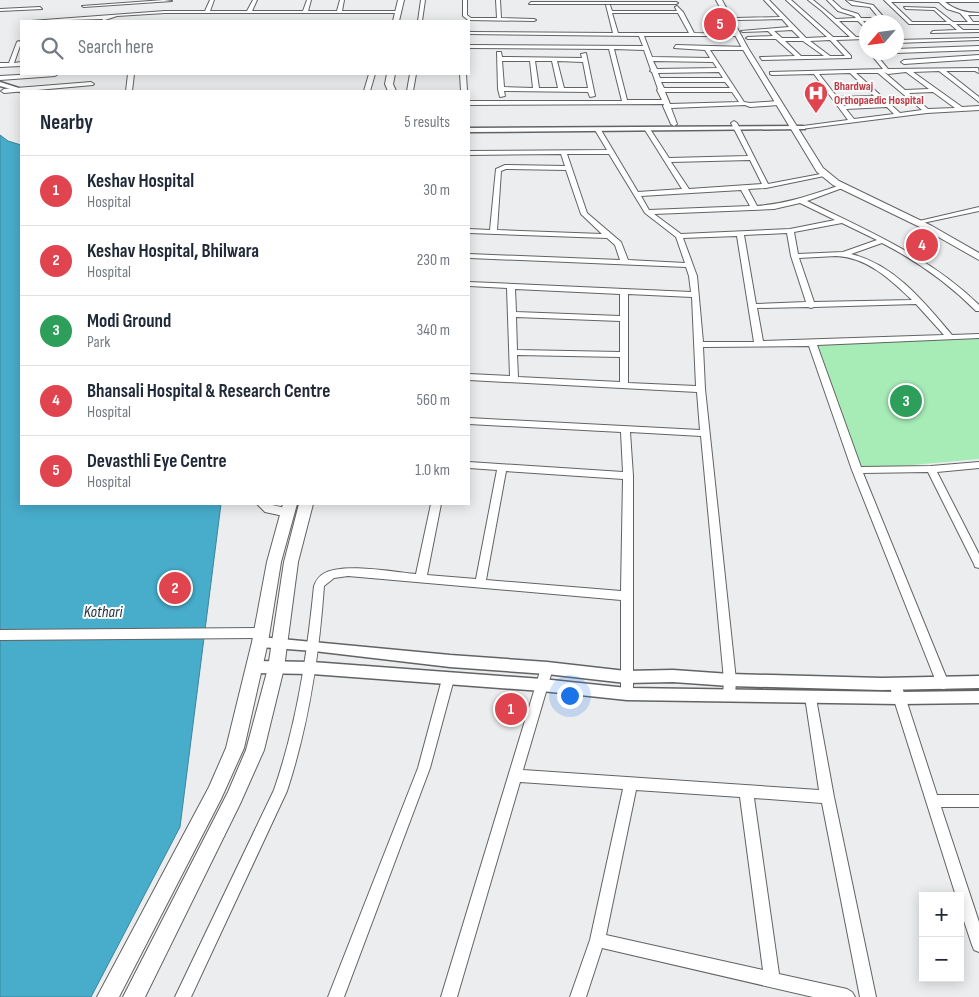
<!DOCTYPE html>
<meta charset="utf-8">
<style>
body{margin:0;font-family:"Sofia Sans Condensed",sans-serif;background:#f2f2f3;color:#1f2937}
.controls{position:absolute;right:15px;bottom:15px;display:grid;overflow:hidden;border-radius:0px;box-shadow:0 2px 12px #0003}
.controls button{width:45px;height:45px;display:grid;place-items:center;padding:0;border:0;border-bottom:1px solid #e0e1e3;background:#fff;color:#1f2937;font:25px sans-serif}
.compass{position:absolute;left:859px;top:15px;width:45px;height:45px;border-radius:50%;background:#fff;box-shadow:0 2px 12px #0003;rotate:242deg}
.you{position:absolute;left:569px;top:695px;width:18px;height:18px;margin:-12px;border:4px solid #fff;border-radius:50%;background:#1a73e8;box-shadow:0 0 0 8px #1a73e833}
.badge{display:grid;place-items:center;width:32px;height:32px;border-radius:50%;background:#5e6ee5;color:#fff;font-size:16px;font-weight:700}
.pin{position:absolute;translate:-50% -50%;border:2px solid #fff;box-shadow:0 1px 5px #0006}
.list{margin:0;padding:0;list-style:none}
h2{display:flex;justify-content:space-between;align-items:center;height:65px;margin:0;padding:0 20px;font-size:21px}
h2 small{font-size:16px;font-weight:400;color:#747a83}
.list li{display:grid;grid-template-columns:32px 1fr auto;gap:15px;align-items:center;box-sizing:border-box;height:70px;padding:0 20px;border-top:1px solid #e0e1e3}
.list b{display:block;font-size:19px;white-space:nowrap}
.list p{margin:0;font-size:16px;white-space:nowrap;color:#747a83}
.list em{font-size:16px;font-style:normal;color:#747a83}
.icon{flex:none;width:28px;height:28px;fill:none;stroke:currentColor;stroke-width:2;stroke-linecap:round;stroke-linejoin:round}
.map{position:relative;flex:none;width:979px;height:997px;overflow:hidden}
.search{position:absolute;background:#fff;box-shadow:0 2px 12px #0003;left:20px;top:20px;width:450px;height:55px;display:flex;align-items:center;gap:12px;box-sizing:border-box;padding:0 18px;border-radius:0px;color:#747a83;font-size:19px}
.panel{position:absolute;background:#fff;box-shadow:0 2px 12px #0003;left:20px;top:90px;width:450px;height:415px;border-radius:0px}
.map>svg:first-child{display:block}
.green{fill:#a7ebb7}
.water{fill:#47adcb;stroke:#3e859b}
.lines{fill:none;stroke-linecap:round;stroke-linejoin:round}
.minor-casing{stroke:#626364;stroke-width:2}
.tertiary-casing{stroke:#626364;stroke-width:3}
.secondary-casing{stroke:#626364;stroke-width:2}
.minor{fill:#fff;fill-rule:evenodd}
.tertiary{fill:#fff;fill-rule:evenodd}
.secondary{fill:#fff;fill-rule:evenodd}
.labels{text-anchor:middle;stroke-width:4;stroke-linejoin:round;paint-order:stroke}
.far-health-label{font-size:12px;font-weight:bold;fill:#be3a42;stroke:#fafafb;text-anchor:start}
.water-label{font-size:16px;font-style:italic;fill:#20373e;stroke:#fafafb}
</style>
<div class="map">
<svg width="979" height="997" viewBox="0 0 979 997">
<rect width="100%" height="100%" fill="#ecedee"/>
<path class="green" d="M979 337V459L857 470 812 343Z"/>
<path class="water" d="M0 135 8 141 21 145V504H221L180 827 91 997H0Z"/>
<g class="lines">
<g class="minor-casing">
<path id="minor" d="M164 0 172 1 84 7 82 6Z
M210 0H214L210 11H247L253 0H257L252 11H303L307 0H311L308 11H337L340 0H344L342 11H398L400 12 398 13H165L117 16 102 21 103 19 31 21 165 11H205Z
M421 0H425L422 21H418Z
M463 0H467V15L471 18H497L496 0H500L501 18 534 19 536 20 534 21 468 20 463 16Z
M764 0H769L806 38 827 37 786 0H791L833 37H850L822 11 808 0H813L836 19 856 18 854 16 838 11 827 0H832L842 9 858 14 861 18H879L870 7 852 5 846 0 873 5 888 22 863 21 866 25V29L858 21H839L856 37H866V39L836 40 851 56V58L762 60 760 57 795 56 776 39H748L746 38 748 37 773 36 768 31 743 32 741 31 789 27 782 19 736 20 734 19 736 18 780 17ZM792 30 800 38H782L774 31ZM830 40 845 56H830L810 41ZM785 41H803L824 56H801Z
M884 0H979V2H945C955 10 966 13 979 13V15H968L973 22H979V24H956L963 30H979V32L931 33 933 31 957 30 950 24H909ZM891 2H939L947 9 960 13 968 22H953L935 8 904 7 906 9 934 10 947 22H912Z
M531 2H676L678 3 676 4H529Z
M606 5H610L612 11H677L675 7 677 6 683 12 694 33 740 34 738 36H644L652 57 710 58 705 50 674 48 676 45 747 47 745 50H710L744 102 750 103 778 101 781 103 778 105 750 107 745 105 671 108 677 124 674 126 671 124 663 106 664 104 469 105V101H622L609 49 469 48V45L643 46 639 36 469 34V32L613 33ZM612 13H678L689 33H618ZM614 49 644 50 651 70 650 71 652 72 658 89 657 90 662 100H627ZM653 61 713 62 717 68 657 69ZM719 72 723 78H660L658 73ZM661 82H725L730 88H664ZM665 92H732L739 102 670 104Z
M40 7 42 9 0 11V9Z
M979 38V40L896 43V40Z
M19 41 21 43 14 63 21 62V66L0 67V63H9L17 42Z
M979 46V50L896 53V49Z
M497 52H501L502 57 582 58 581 54 586 53 595 96 590 97 588 92 504 91 505 96 500 97 498 89ZM502 61H530L533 88 504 87ZM535 61H552L558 88H539ZM557 61 583 62 588 88H564Z
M869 52H874L888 69 978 68 979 73 975 71H946L979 97V102L939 71 913 72 962 107 979 106V110L927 113 801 129V127L803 126 848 120 814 74 772 75 770 74V72L883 69ZM884 72 888 74 906 72 929 89 905 90ZM850 73 874 96 837 97 819 74ZM856 73H878L922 110 900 113ZM933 92 955 108 928 109 909 93ZM878 99 883 104 844 106 840 100ZM887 107 894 114 854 119 846 109Z
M979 55V59L904 64 901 62 904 60Z
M36 74H58L55 76 0 80V76Z
M128 74H134L132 91H126Z
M369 74H375L370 91H364Z
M410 74H416L413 91H407Z
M460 74H466L467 91H461Z
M91 82 94 84 93 85 4 93 1 91 4 89Z
M734 121 737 123 768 184 826 173 829 175 766 188 748 189 757 206C787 204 813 194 841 185H845V187L807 201C868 231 930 257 979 305V311H976C948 283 917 261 882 243L851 254C894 264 925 303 952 335L979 334V338L817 345 861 467 931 466 979 462V468L937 472 979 554V568L975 567 974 564 928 472 863 473 949 684 947 688 943 689 939 688 937 684 852 470 809 346 703 347 705 389 736 680 735 696 733 700 729 701 725 700 723 696 724 680 701 436 630 432 633 476V694L631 698 627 699 623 698 621 694V600L348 576 334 578 324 586C319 656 309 724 287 791L191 997H175L274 790C297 723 307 656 314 586 316 581 318 577 323 574 342 562 394 572 416 574L431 504H441L427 575 476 579 497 470 469 468V462L623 472 621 432 469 424V418L700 430 697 392 469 380V374L510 376 507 288 469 286V282L691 292 689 276 686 267 469 258V254L620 260 615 245 607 238 469 233V229L490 230 496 169 505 165 565 166 561 154 469 155V151L607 150 595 130 598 128 601 130 638 192 682 189 645 130 646 129H650L669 158 748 156 731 123ZM567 154H609L645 213 676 237 685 263 628 260 621 242 587 213ZM750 160 762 184 689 189 671 162ZM506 169 566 170 581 214 602 234 497 230 501 171ZM741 190 750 206 649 210 641 196ZM800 203 835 220 790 229 681 234 654 214 774 209ZM842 223 877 240 843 252 798 254 794 232ZM787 233 791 256 806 302 756 304 744 235ZM737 236 754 342H703L697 276 683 238ZM836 256C867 257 891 280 912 300L814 302 799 258ZM515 289 620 294V316L516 312ZM628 294 692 297 696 386 628 383ZM916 304 944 335 763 341 757 308 808 307 811 308 814 307ZM516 317 620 321V352L517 350ZM517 355 620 357V382L518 377ZM506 471 623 479 621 591 486 580Z
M979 207V211L918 224 915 222Z
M257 504C268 503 280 507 292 510L293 513 288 517 265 512Z
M261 628 265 630 267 633 265 636 261 638 0 640V630Z
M547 663 551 664 553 668 523 770 819 790 805 697 807 693 811 692 815 693 834 797 876 997H860L822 803 754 798 779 974 847 989 852 992 855 997H813L602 948 586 997H570L590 940 623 789 520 782 457 997H441L541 668 543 664ZM636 790 740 797 763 970 606 935Z
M448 674 452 675 454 679 430 768 344 997H328L418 768 442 679 444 675Z
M895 679 899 680 901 684 937 795H979V807H941L979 922V952L974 950 972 945 960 909V896H956L889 684 891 680Z"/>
</g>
<g class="tertiary-casing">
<path id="tertiary" d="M0 82 25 90 26 91 21 92 0 86Z
M803 126 805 127V129L469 132V128Z
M260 637 450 655 547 662 626 671 673 670 730 674 882 678 979 676V688L882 690 730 686 673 682 626 683 547 674 450 667 314 651 260 647 255 646 253 642 255 638Z
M254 661 312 662 542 679 627 688 900 692 979 691V703L900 704 627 700 542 691 312 674 254 673 249 671 247 667 249 663Z"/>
</g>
<g class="secondary-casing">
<path id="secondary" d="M398 0H404L399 21H393Z
M716 0H722L748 48 823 168 839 181 932 226 979 253V260L926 230 833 185 817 172 742 48Z
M387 74H395L393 84 396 91H388L385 84Z
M283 504H297L281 562 268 642 244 748 221 799 119 997H97L209 787 226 748 252 642 267 562Z
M299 504H313L298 562 284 668 264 750 240 804 145 997H123L228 792 246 750 268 668 284 562Z"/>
</g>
<use href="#minor" class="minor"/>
<use href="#tertiary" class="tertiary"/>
<use href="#secondary" class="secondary"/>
</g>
<defs>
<g id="hospital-pin" transform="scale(1.25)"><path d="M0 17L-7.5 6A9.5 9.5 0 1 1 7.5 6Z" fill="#e0444e" stroke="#fafafb"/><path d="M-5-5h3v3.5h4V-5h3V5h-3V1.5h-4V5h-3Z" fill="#fff"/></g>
</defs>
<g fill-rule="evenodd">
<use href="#hospital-pin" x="816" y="93"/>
</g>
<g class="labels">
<g class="far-health-label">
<text x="834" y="90">Bhardwaj<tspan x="834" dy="14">Orthopaedic Hospital</tspan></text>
</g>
<g class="water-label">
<text x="103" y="617">Kothari</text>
</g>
</g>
</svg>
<div class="controls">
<button>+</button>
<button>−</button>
</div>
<svg class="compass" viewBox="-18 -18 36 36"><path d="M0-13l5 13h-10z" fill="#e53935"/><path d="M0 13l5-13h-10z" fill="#747a83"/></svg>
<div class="you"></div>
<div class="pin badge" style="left:511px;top:709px;background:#e0444e">1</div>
<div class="pin badge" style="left:175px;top:588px;background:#e0444e">2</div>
<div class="pin badge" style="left:906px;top:401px;background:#2e9e5b">3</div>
<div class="pin badge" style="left:922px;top:245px;background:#e0444e">4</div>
<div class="pin badge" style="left:720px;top:24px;background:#e0444e">5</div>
<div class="search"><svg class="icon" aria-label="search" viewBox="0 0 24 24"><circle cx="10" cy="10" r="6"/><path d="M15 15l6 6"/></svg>Search here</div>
<section class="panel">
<h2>Nearby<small>5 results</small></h2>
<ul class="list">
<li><span class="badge" style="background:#e0444e">1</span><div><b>Keshav Hospital</b><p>Hospital</p></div><em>30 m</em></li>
<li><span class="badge" style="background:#e0444e">2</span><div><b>Keshav Hospital, Bhilwara</b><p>Hospital</p></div><em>230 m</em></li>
<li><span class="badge" style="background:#2e9e5b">3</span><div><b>Modi Ground</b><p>Park</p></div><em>340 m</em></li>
<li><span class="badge" style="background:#e0444e">4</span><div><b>Bhansali Hospital &amp; Research Centre</b><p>Hospital</p></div><em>560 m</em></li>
<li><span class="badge" style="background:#e0444e">5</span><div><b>Devasthli Eye Centre</b><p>Hospital</p></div><em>1.0 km</em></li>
</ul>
</section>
</div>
